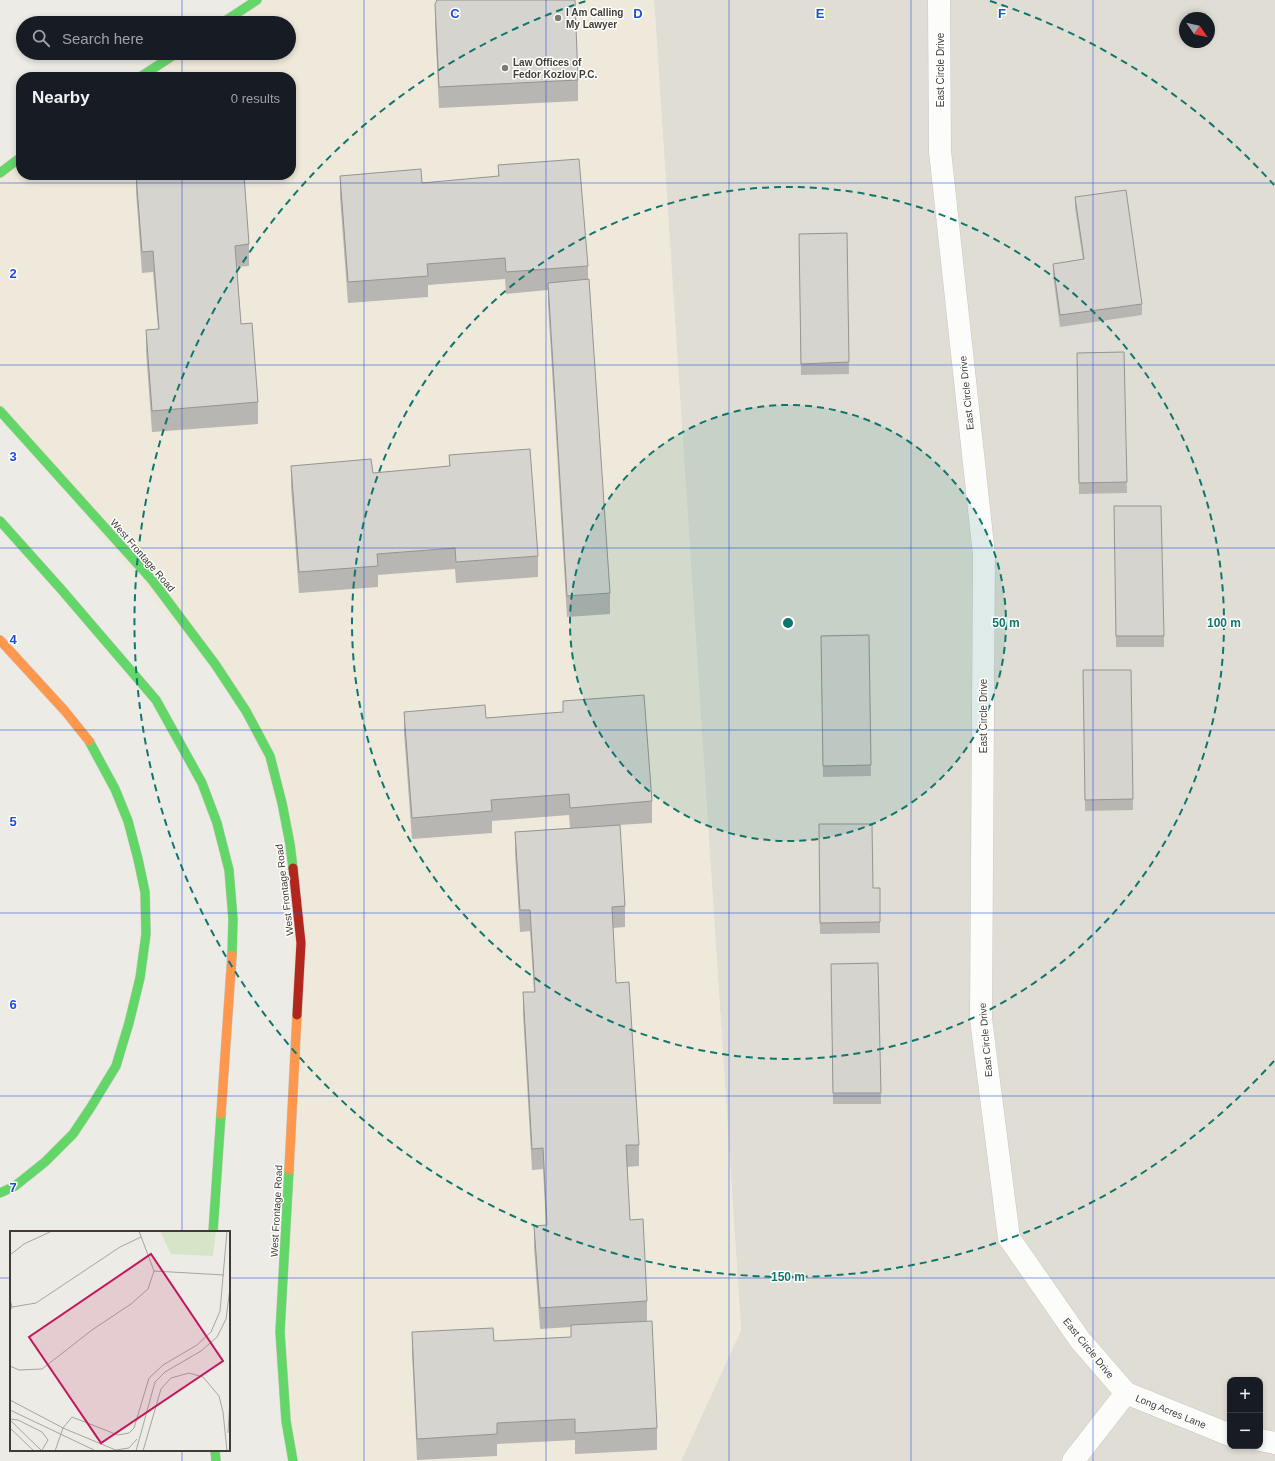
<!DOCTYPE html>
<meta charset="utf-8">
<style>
body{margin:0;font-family:Arial,sans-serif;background:#20242c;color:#f1f3f6}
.controls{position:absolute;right:12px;bottom:12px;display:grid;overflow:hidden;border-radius:8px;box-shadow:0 2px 6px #0003}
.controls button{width:36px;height:36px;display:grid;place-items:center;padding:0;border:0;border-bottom:1px solid #363941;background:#171b24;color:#f1f3f6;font:20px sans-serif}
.compass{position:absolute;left:1179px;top:12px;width:36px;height:36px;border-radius:50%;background:#171b24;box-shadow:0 2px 6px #0003;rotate:124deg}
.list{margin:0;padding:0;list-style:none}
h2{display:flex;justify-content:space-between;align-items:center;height:52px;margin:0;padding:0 16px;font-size:17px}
h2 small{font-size:13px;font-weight:400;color:#9ea1a6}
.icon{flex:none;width:22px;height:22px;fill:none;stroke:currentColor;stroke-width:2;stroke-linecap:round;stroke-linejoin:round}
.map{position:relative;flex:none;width:1275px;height:1461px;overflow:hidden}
.search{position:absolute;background:#171b24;box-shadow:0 2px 6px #0003;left:16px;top:16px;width:280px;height:44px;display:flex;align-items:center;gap:10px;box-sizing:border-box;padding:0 14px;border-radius:22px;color:#9ea1a6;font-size:15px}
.panel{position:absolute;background:#171b24;box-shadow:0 2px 6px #0003;left:16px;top:72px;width:280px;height:108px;border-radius:16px}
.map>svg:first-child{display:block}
.residential{fill:#e0ded4;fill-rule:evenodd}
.commercial{fill:#eee9da}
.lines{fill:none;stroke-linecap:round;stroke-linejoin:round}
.street-casing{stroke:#c8c7c2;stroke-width:23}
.fast-casing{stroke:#cac8be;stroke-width:10}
.slow-casing{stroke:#cac8be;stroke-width:10}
.jam-casing{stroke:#cac8be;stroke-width:10}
.street{stroke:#fcfcfb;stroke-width:22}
.fast{stroke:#63d668;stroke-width:9}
.slow{stroke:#ff974d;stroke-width:9}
.jam{stroke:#b3261e;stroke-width:9}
.wall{fill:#b7b6b2}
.building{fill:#d5d4cf;stroke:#959491}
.grid{fill:none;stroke:#1d4ed8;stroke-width:1;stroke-opacity:0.55}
.ring{fill:none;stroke:#0f766e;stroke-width:2;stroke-dasharray:7 5}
.poi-dot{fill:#7d7a72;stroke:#fff;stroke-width:1.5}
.labels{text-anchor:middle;stroke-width:3;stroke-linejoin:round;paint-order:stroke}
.poi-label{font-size:10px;font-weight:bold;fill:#413d34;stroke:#fff;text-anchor:start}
.street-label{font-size:10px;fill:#413d34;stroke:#fff}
.inset-road{fill:none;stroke:#a8a59f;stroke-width:1}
.view{fill:#c2185b;fill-opacity:0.15;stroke:#c2185b;stroke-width:2}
.inset-edge{fill:none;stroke:#413d34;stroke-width:2}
.grid-label{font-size:13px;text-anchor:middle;font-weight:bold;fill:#1d4ed8;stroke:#fff;stroke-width:3;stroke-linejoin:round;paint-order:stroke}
.centre{fill:#0f766e;stroke:#fff;stroke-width:2}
.ring-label{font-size:12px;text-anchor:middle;font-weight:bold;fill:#0f766e;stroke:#fff;stroke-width:3;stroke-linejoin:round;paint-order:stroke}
</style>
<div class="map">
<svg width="1275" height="1461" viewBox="0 0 1275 1461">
<rect width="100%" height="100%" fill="#ecebe6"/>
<path class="residential" d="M654 0H1275V1461H681L741 1330ZM1185 18H1209V42H1185ZM1230 1380H1260V1446H1230Z"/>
<path class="commercial" d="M257 0H654L741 1330 681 1461H293L286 1421 294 1086 290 844 246 711 0 411V173L21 157V175H291V77H140L177 53H289V23H222Z"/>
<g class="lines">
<g class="street-casing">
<path id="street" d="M939 0 940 151 984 555 981 1019 1009 1238 1080 1340 1126 1393
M1260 1440 1275 1443
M1073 1461 1126 1393 1230 1435"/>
</g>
<g class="fast-casing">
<path id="fast" d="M222 23 257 0
M140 77 177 53
M0 173 21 157
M0 411 152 580 215 664 246 711 270 756 282 803 290 844 293 868
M0 521 60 588 156 700 202 783 217 823 229 870 233 919 232 955
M289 1170 280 1332 286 1421 293 1461
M0 1193 15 1186 45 1162 73 1134 91 1107 116 1066 129 1023 140 978 146 934 145 892 138 859 128 821 115 789 89 741
M213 1232 221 1114
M215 1450 216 1461"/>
</g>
<g class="slow-casing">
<path id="slow" d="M0 640 65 711 89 741
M221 1114 232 955
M289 1170 297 1015"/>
</g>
<g class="jam-casing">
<path id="jam" d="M293 868 301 943 297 1015"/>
</g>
<use href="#street" class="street"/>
<use href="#fast" class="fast"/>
<use href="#slow" class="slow"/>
<use href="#jam" class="jam"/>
</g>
<path class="wall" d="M435 4 578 80V101L439 108 435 25Z
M498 165 588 266V280L610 593V614L567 617 548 304V290L506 294 505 279 428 285V297L348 303 340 197V176L422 183 498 177Z
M136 175 249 244V266L237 267 241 324 258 402V424L152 432 146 351V330L158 329 153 272 142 273 136 192Z
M1075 197 1142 304V315L1060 327 1053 275V264L1083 260 1075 208Z
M847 233 849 374 801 375 799 234Z
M1124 352 1127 493 1079 494 1077 353Z
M449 455 538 556V577L456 583 455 569 378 575V587L299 593 291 487V466L373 473 449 467Z
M1114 506 1164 636V647H1116Z
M869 635 871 776 823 777 821 636Z
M1083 670H1131L1133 810 1085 811Z
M563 701 652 801V823L619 825 625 906V927L613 928 616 983 639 1145V1166L627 1167 630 1220 647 1301V1321L657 1428V1450L575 1454V1440L497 1444V1456L417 1460 412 1353V1332L494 1341 571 1337V1327L540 1329 534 1247V1226L546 1225 543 1169 532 1170 523 1014V992H534L530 931 520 932 515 853V832L570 828 569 815 492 821V833L412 839 404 733V712L486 718 563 712Z
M819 824 873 888H880V933L820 934Z
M878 963 881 1104H833L831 964Z"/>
<path class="building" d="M437 0H575L578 80 439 87 435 4Z
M579 159 588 266 506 272 505 258 427 264 428 276 348 282 340 176 421 169 422 183 499 176 498 165Z
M136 175H244L249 244 235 246 241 324 252 323 258 402 152 411 146 330 159 329 153 251 142 252Z
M1126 190 1142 304 1060 315 1053 264 1084 259 1075 197Z
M847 233 849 362 801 364 799 234Z
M589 279 610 593 567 596 548 283Z
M1124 352 1127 482 1079 483 1077 353Z
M530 449 538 556 456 562 455 548 377 554 378 566 299 572 291 466 371 459 373 473 450 466 449 455Z
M1114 506H1161L1164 636H1116Z
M869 635 871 765 823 766 821 636Z
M1083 670H1131L1133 799 1085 800Z
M644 695 652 801 570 808 569 794 491 800 492 811 412 818 404 712 485 705 486 718 563 712V701Z
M819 824H872L873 888H880V922L820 923Z
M620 825 625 906 612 907 616 983 629 982 639 1145H626L630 1220 643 1219 647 1301 540 1308 534 1226 547 1225 543 1148 532 1149 523 992H535L530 910H520L515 832Z
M878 963 881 1093H833L831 964Z
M652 1321 657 1428 575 1433V1419L497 1423V1434L417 1439 412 1332 493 1328 494 1341 571 1337V1325Z"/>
<path class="grid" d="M182 0V23M364 0V1461M546 0V1461M729 0V1461M911 0V1461M1093 0V1461M182 53V77M182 175V1232M0 183H1275M0 365H1275M0 548H1275M0 730H1275M0 913H1275M0 1096H1275M0 1278H11M229 1278H1275M182 1450V1461"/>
<circle cx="788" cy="623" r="218" fill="#0f766e" fill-opacity=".12"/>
<g class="ring">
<circle cx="788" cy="623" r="218"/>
<circle cx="788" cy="623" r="436"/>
<path d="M1274 1061A654 654 0 1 1 586 1M990 1A654 654 0 0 1 1274 185"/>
</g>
<g class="poi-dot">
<circle cx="558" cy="18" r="4"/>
<circle cx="505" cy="68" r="4"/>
</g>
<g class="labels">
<g class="poi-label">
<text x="566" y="16">I Am Calling<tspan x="566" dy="12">My Lawyer</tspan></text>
<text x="513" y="66">Law Offices of<tspan x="513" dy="12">Fedor Kozlov P.C.</tspan></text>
</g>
<g class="street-label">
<text transform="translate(940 70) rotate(-90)" y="4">East Circle Drive</text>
<text transform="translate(966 393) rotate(-96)" y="4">East Circle Drive</text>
<text transform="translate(143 555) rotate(49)" y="4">West Frontage Road</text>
<text transform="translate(983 716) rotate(-90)" y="4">East Circle Drive</text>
<text transform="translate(284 890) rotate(-97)" y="4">West Frontage Road</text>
<text transform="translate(985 1040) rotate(-95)" y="4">East Circle Drive</text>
<text transform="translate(276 1211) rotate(-87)" y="4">West Frontage Road</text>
<text transform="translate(1089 1348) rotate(51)" y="4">East Circle Drive</text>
<text transform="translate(1171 1411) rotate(22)" y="4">Long Acres Lane</text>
</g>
</g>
<g transform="translate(10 1231)">
<rect width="220" height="220" fill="#ecebe6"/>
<path d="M150 0H206L203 25 161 23Z" fill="#d6e4c8"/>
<path class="inset-road" d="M129 0 144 40 214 44M0 24 14 13 42 0M0 68 2 76 0 80M2 76 26 72 110 16 131 6M0 135 9 139 32 138 82 99 121 73 138 58 144 40M0 169 53 197 108 220M0 179 86 220M0 188 8 189 32 201 38 209 32 219M0 189 32 220M0 197 24 220M218 202 220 167M106 219 119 217 127 208M45 220 53 197 62 186 108 204 119 202 124 197 139 147 153 134 187 114 201 101 210 80 217 0M126 220 145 151 155 141 191 120 207 106 216 88 220 57M133 220 151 158 161 147 179 142 193 146 209 165 213 181 217 220"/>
<path class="view" d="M141 23 213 130 91 212 19 106Z"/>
<rect width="220" height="220" class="inset-edge"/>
</g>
<g class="grid-label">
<text x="455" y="18">C</text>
<text x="638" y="18">D</text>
<text x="820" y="18">E</text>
<text x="1002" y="18">F</text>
<text x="13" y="278">2</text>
<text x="13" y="461">3</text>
<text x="13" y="644">4</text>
<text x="13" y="826">5</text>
<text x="13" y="1009">6</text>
<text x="13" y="1192">7</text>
</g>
<circle cx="788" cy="623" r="6" class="centre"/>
<g class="ring-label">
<text x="1006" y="627">50 m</text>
<text x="1224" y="627">100 m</text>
<text x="788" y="1281">150 m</text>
</g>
</svg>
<div class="controls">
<button>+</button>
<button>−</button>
</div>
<svg class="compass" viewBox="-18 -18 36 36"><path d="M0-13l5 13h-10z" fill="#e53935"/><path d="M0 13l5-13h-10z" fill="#9ea1a6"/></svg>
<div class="search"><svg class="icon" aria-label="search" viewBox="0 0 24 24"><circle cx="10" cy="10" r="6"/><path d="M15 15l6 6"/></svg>Search here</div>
<section class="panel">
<h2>Nearby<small>0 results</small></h2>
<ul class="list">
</ul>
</section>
</div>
